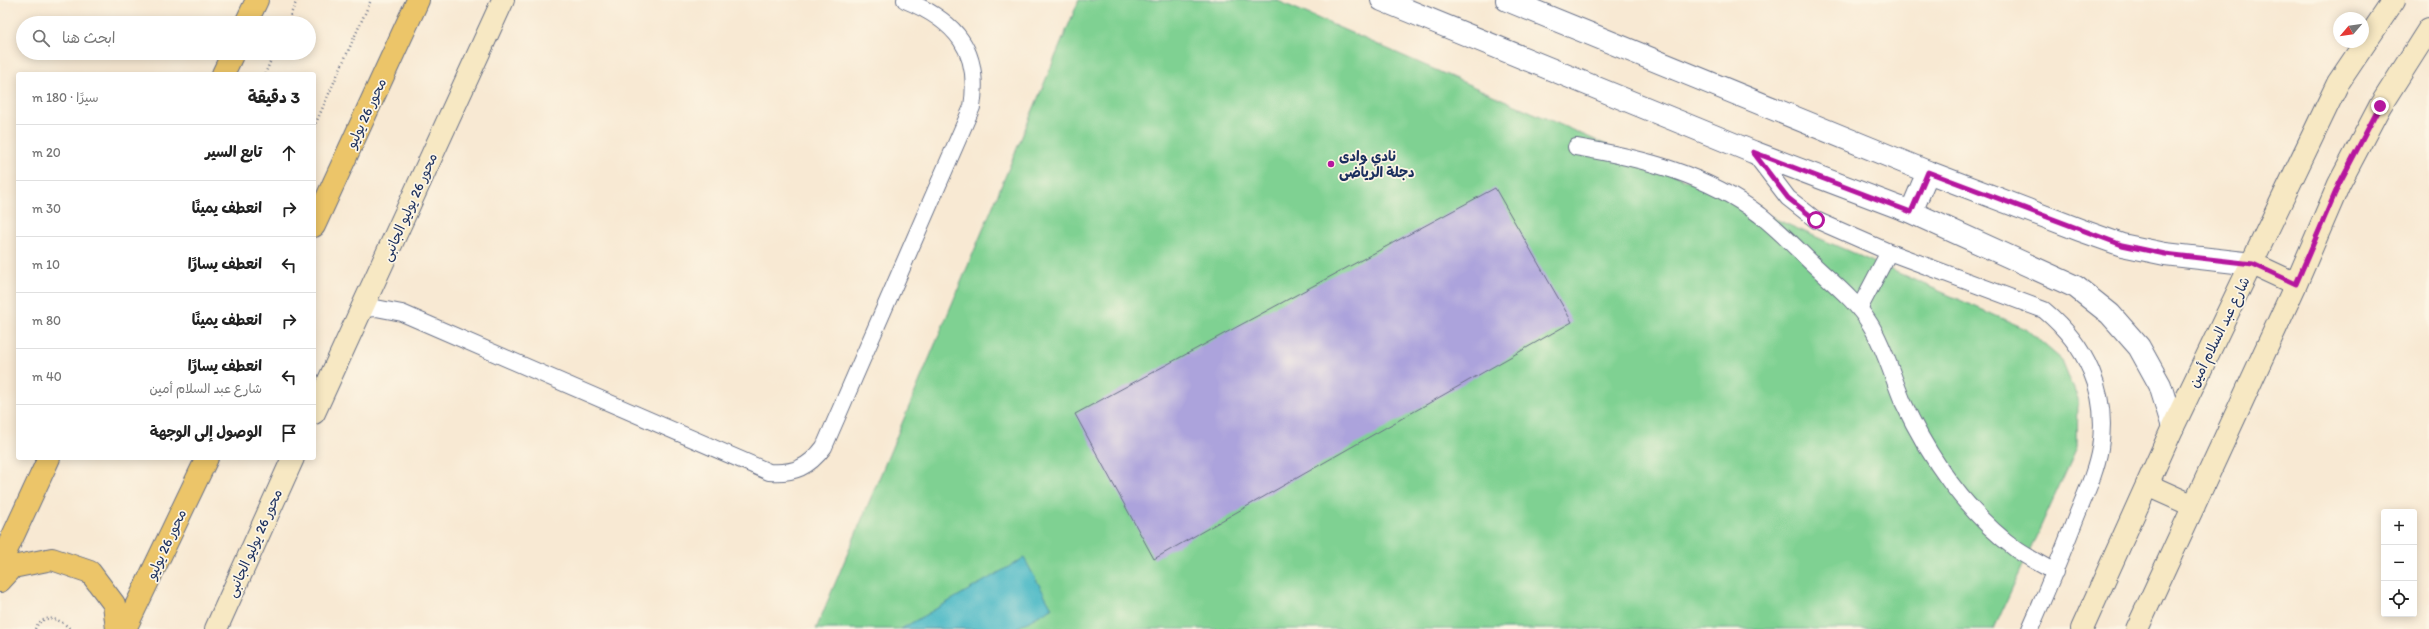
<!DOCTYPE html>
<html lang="ar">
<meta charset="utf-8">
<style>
body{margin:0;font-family:Itim,"Playpen Sans Arabic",sans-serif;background:#f2f2f2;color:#222;direction:rtl}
.controls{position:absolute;right:12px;bottom:12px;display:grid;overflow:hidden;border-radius:4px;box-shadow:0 2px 10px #0003}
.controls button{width:36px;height:36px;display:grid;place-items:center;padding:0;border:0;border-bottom:1px solid #e0e0e0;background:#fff;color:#222;font:20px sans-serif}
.compass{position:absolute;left:2333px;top:12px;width:36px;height:36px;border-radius:50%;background:#fff;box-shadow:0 2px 10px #0003;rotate:241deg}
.stop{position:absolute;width:12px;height:12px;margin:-9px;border:3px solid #b5179e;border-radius:50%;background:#fff}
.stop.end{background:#b5179e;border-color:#fff;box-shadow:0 1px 4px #0008}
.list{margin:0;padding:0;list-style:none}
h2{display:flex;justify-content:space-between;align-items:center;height:52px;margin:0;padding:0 16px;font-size:17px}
h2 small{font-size:13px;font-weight:400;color:#767676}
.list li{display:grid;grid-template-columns:26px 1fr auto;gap:12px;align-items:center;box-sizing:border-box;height:56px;padding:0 16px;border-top:1px solid #e0e0e0}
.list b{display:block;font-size:15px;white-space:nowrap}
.list p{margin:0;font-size:13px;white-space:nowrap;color:#767676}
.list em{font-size:13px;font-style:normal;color:#767676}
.icon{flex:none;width:22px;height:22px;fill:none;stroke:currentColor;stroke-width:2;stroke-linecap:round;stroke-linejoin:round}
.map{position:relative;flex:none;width:2429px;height:629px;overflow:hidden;direction:ltr}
.search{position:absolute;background:#fff;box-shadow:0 2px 10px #0003;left:16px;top:16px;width:300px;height:44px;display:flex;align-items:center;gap:10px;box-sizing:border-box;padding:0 14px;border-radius:22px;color:#767676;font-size:15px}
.panel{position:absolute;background:#fff;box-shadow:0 2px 10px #0003;left:16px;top:72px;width:300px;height:388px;border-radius:4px;direction:rtl}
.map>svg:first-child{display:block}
.green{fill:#7fd192;stroke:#4d8078}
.water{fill:#4cb9c6;stroke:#347492}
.building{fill:#aca3dc}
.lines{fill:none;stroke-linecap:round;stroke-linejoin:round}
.lane-casing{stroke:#687087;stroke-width:18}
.street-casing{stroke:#687087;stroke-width:24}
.secondary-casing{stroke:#687087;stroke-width:24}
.highway-casing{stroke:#687087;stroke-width:24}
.path{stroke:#687087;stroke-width:2.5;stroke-dasharray:1 3;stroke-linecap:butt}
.lane{stroke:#fff;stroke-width:16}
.street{stroke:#fff;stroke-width:22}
.secondary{stroke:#f7e8c3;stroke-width:22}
.highway{stroke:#ecc569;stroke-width:22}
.route{stroke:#b5179e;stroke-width:5}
.poi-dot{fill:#b5179e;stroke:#fcf5e5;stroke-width:1.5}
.labels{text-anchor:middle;stroke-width:3.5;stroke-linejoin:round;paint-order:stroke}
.street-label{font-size:14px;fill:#1b2f5e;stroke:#fcf5e5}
.poi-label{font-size:14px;font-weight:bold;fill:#1b2f5e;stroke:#fcf5e5;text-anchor:start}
</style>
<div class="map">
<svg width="2429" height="629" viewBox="0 0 2429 629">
<rect width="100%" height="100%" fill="#fcf5e5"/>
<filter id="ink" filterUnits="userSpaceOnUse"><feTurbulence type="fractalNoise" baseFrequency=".025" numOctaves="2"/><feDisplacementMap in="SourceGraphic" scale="8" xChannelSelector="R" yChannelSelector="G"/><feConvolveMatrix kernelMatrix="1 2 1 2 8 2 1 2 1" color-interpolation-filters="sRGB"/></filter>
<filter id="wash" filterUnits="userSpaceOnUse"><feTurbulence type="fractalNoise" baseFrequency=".012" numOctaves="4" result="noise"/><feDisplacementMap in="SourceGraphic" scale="16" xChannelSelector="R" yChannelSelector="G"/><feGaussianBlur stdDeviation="0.9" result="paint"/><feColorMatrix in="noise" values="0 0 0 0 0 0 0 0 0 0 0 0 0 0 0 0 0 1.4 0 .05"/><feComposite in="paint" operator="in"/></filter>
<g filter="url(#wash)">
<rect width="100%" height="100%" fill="#f8e9d3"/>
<path class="green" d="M1079 0H1276L2026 329 2062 360 2078 399 2077 447 1994 629H816Z"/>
<path class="water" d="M1024 558 1052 608 1015 629H901Z"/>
<g id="blocks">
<path class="building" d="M1495 188 1572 322 1154 559 1075 414Z"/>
</g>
</g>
<g filter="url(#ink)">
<use href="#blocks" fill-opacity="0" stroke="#687087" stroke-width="1"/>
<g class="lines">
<g class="lane-casing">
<path id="lane" d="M1576 147C1642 158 1706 174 1760 215 1780 231 1797 249 1815 266 1834 284 1856 301 1870 324 1885 348 1892 376 1903 402 1929 458 1967 513 2017 550 2029 558 2042 565 2055 572
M1753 152 1788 198 1816 220 1889 252 2044 310C2086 345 2109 392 2100 448 2096 473 2084 497 2075 520 2061 556 2046 593 2030 629
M363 309 376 308 402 313 769 472C794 474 809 467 824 447L972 107C981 50 956 21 905 0
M1859 309 1889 252"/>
</g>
<g class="street-casing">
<path id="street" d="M1382 0 1753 152 1911 212 2076 287 2110 314 2139 347 2160 385 2173 427
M1507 0 1928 172 2080 230 2122 245 2165 254 2253 264
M1911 212 1928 172"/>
</g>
<g class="secondary-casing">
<path id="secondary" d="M2253 264 2296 284
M314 413 503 0
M2147 485 2194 506
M216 629 293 458
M2082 629 2173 427 2338 83 2394 0
M2137 629 2296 284 2339 184 2380 106 2429 29"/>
</g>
<g class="highway-casing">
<path id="highway" d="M246 23 257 0
M223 74 233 53
M314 226 418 0
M0 564 49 458
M0 581 13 567 52 559 90 572 114 604 117 629
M125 629 207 458"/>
</g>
<path class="path" d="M287 23 297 0
M265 74 274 53
M314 127 371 0
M35 629C43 612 61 619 70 629"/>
<use href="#lane" class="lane"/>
<use href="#street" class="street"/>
<use href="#secondary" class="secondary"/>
<use href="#highway" class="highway"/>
</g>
</g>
<g class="lines" filter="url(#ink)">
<path class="route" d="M1816 220 1788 198 1753 152 1911 212 1928 172 2122 245 2165 254 2253 264 2296 284 2339 184 2380 106"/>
</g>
<circle class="poi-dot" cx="1331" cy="164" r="4"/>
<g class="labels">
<g class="street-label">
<text transform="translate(366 113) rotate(-65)" y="5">محور 26 يوليو</text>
<text transform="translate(409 207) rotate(-66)" y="5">محور 26 يوليو الجانبى</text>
<text transform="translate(2219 332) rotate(-64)" y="5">شارع عبد السلام أمين</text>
<text transform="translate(254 543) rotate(-66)" y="5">محور 26 يوليو الجانبى</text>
<text transform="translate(166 544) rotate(-65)" y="5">محور 26 يوليو</text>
</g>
<g class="poi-label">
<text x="1339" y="161">نادي وادى<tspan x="1339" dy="16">دجلة الرياضى</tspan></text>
</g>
</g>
</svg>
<div class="controls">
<button>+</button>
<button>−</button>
<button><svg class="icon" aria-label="locate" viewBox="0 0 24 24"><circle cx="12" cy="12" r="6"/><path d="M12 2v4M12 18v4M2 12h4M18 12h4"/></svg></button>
</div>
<svg class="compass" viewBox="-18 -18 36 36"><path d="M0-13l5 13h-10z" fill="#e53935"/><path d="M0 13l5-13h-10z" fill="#767676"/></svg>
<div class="stop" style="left:1816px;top:220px"></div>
<div class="stop end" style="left:2380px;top:106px"></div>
<div class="search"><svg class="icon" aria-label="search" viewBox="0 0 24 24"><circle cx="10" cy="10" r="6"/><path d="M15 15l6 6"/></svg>ابحث هنا</div>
<section class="panel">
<h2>3 دقيقة<small>سيرًا · 180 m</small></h2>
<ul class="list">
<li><svg class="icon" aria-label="ahead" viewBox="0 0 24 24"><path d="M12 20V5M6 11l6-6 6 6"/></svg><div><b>تابع السير</b></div><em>20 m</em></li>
<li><svg class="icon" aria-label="right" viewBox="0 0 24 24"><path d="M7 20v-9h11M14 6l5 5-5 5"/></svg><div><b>انعطف يمينًا</b></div><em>30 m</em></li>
<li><svg class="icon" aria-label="left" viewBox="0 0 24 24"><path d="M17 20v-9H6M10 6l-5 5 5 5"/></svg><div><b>انعطف يسارًا</b></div><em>10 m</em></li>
<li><svg class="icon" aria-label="right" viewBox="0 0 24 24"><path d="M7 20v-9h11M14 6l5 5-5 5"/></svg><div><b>انعطف يمينًا</b></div><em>80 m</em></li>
<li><svg class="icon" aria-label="left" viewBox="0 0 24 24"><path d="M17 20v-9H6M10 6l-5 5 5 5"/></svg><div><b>انعطف يسارًا</b><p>شارع عبد السلام أمين</p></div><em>40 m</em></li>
<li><svg class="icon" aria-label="arrive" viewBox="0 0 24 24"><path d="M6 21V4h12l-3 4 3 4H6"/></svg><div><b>الوصول إلى الوجهة</b></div></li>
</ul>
</section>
</div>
